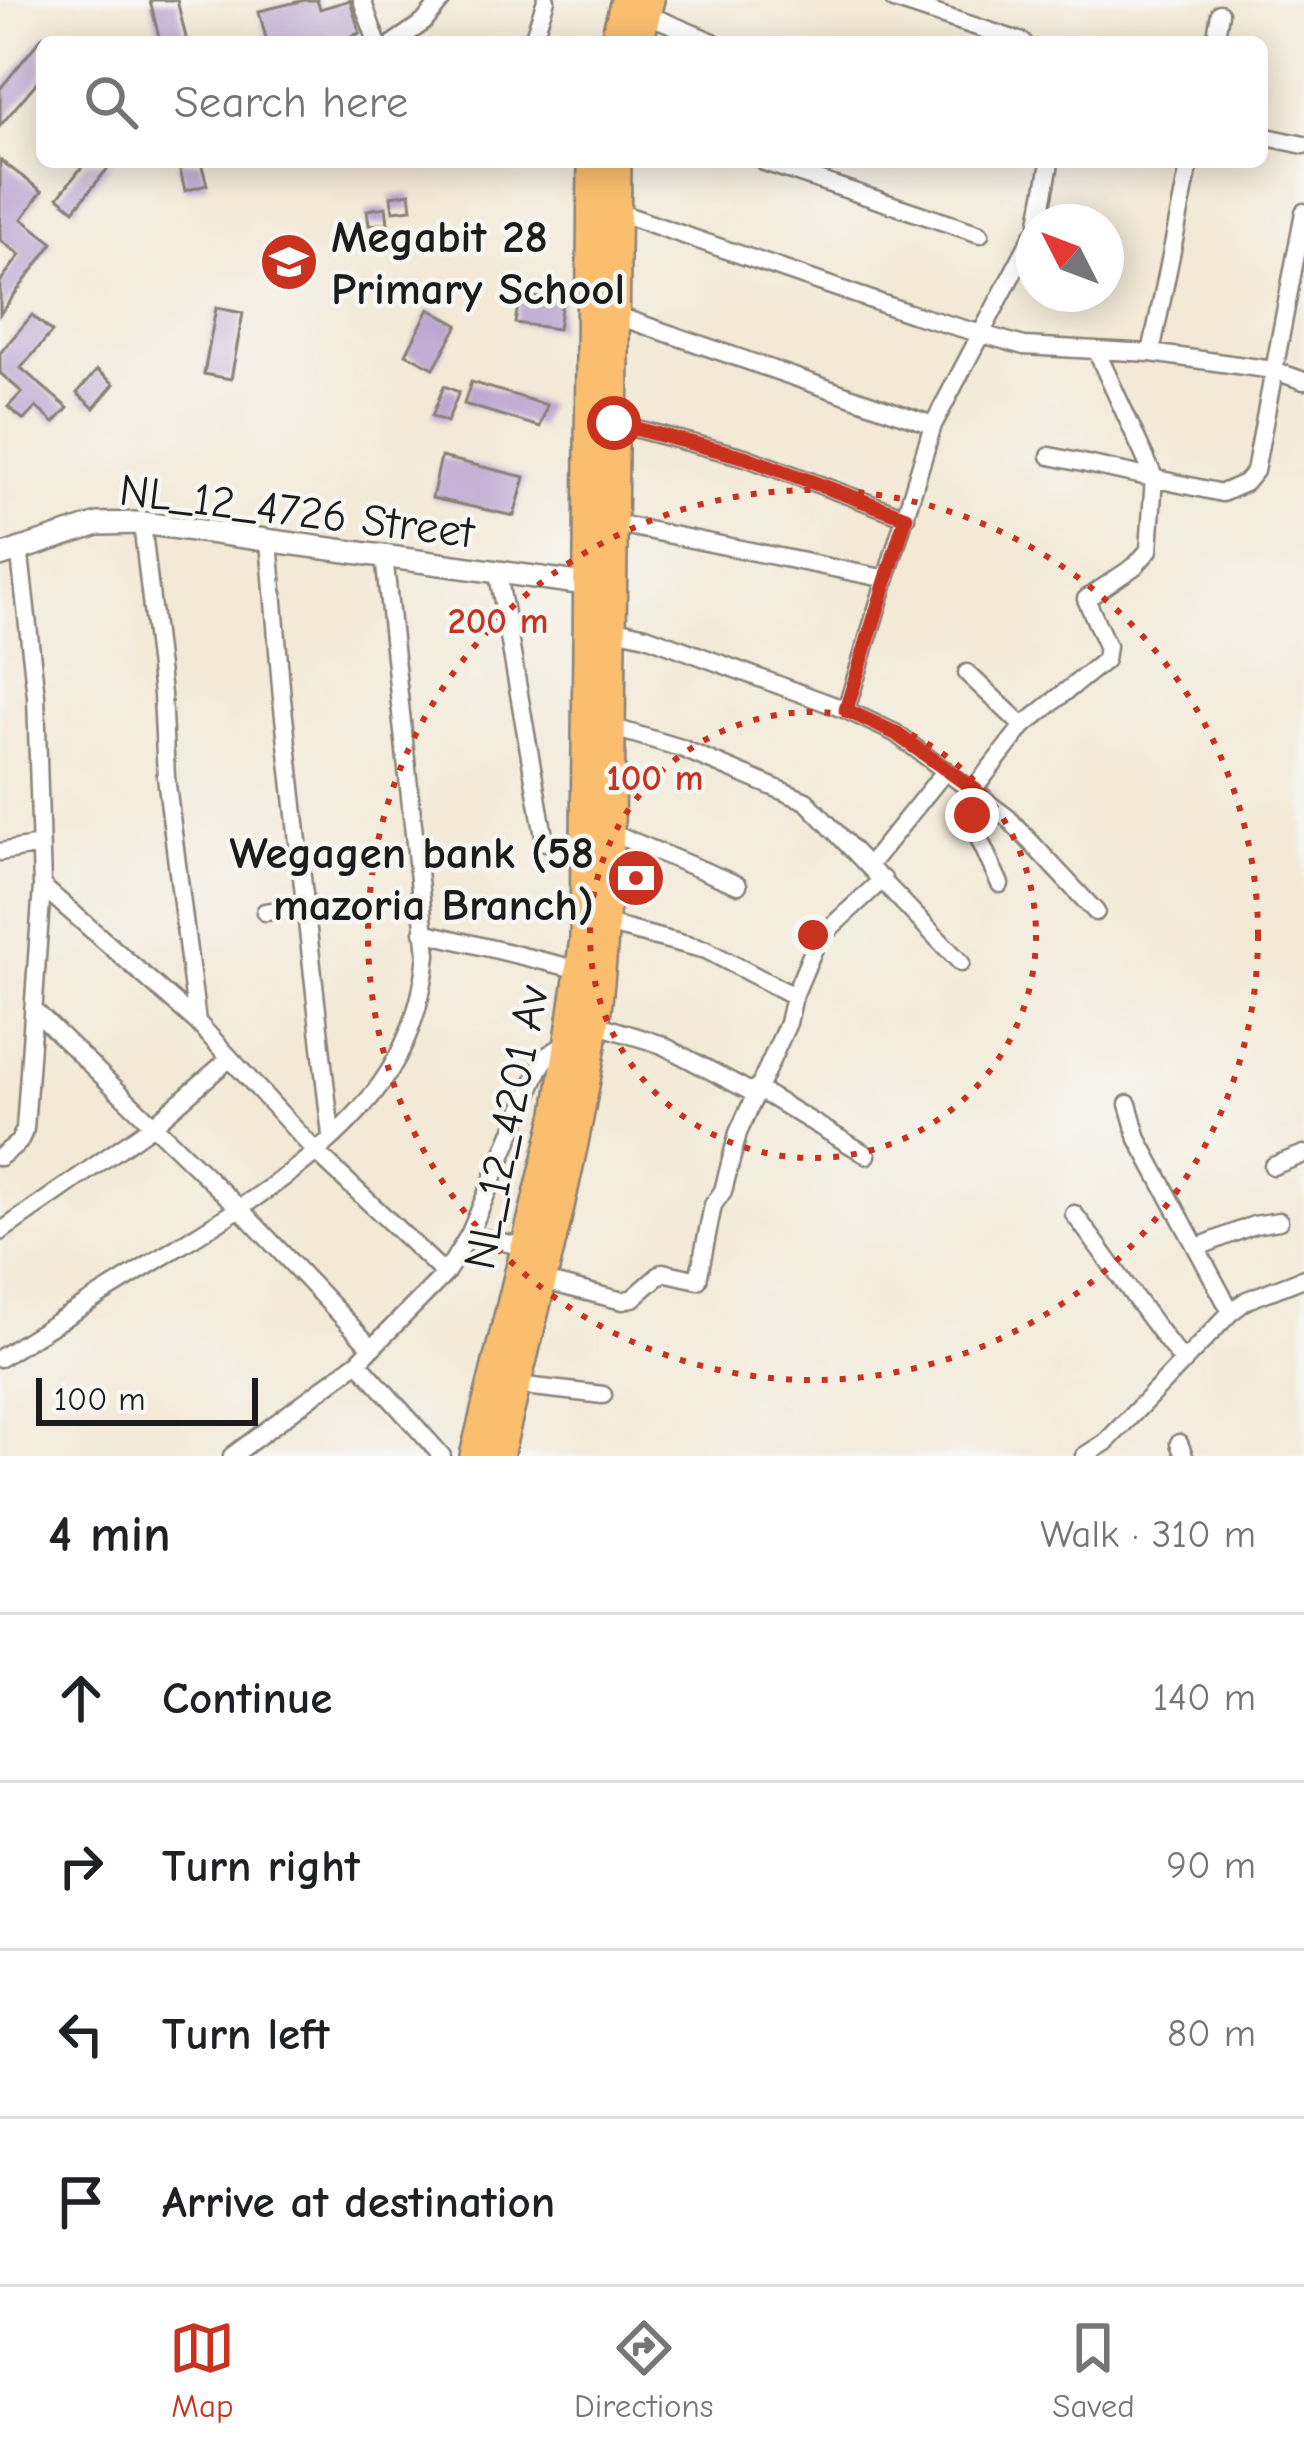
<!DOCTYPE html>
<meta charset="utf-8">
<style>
body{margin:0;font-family:"Comic Neue",sans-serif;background:#f2f2f2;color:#202124}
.compass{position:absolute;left:1016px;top:204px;width:108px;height:108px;border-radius:50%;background:#fff;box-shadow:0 6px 30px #0003;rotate:312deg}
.scale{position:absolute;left:36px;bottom:30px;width:222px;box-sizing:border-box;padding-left:12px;border:6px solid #1c1c1c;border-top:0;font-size:33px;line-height:42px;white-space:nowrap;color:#1c1c1c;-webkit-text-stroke:9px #f6f6f2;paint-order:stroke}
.stop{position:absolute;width:36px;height:36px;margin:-27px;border:9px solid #c8321e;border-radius:50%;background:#fff}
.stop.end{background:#c8321e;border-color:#fff;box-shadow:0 3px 12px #0008}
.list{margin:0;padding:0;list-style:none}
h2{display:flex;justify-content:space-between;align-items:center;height:156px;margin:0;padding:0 48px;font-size:51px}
h2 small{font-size:39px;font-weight:400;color:#757577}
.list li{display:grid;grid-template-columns:78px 1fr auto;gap:36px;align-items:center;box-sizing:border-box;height:168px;padding:0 48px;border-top:3px solid #e0e0e0}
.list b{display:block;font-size:45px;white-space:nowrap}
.list em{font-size:39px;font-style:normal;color:#757577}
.icon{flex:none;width:66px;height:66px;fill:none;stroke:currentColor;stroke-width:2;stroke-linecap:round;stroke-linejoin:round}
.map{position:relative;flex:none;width:1304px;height:1456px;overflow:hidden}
.search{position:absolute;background:#fff;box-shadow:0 6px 30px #0003;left:36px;right:36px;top:36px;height:132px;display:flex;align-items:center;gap:30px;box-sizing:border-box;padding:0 42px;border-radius:18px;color:#757577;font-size:45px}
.sheet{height:828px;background:#fff}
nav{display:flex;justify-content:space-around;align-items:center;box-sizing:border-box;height:168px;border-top:3px solid #e0e0e0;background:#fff;font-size:33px;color:#757577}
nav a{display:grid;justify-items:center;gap:6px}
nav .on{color:#c8321e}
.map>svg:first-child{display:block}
.building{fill:#bda7d2}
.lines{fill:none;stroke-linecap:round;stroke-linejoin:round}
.minor-casing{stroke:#888279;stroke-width:21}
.tertiary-casing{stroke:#888279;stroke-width:26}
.primary-casing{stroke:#888279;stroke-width:32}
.minor{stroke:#fff;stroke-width:16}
.tertiary{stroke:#fff;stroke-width:21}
.primary{stroke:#fabe6e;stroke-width:27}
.route{stroke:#c8321e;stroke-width:15}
.ring{fill:none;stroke:#c8321e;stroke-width:6;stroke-dasharray:6 12}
.labels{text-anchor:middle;stroke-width:9;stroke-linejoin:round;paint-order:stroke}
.poi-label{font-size:45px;font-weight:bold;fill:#1c1c1c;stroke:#f6f6f2;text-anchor:start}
.street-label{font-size:45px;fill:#1c1c1c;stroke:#f6f6f2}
.centre{fill:#c8321e;stroke:#f6f6f2;stroke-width:6}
.ring-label{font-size:36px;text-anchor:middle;font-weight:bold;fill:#c8321e;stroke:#f6f6f2;stroke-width:9;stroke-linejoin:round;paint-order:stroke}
</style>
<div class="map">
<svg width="1304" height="1456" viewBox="0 0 1304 1456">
<rect width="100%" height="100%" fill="#f6f6f2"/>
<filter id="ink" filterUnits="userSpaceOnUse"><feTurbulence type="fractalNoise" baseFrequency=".00833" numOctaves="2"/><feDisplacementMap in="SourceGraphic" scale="24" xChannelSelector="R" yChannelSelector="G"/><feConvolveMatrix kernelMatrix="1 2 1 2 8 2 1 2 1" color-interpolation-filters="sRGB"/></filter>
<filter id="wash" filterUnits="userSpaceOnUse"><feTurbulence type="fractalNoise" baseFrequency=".004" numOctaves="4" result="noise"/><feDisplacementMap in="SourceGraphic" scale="48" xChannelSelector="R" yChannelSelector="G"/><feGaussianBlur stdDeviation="2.7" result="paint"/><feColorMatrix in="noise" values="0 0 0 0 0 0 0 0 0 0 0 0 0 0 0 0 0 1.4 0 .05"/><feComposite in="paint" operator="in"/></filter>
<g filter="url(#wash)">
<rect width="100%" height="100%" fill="#f3e9d6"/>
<g id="blocks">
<path class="building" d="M150 0H177L187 42H160Z
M305 0H317L320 9 350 0 360 33 336 42H267L259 11Z
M42 37V76L0 126V89Z
M0 160 42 191 22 219 53 243 0 314V282L20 255 0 240Z
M86 162H113L74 210 58 197Z
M178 162H201L207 185 185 191Z
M410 193 412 209 393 211 391 196Z
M386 207 388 223 369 225 367 210Z
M520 295 562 301 558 329 515 323Z
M216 308 243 313 231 379 204 374Z
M429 309 458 325 434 368 406 354Z
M32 315 52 332 21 368 68 408 54 423 36 407 24 420 8 407 22 392 0 373V353Z
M97 370 114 384 94 408 77 393Z
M471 382 547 405 540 427 464 404Z
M444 386 459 392 447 422 432 416Z
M441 457 525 477 514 516 432 498Z"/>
</g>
</g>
<g filter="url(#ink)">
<use href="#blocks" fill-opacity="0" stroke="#888279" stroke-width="3"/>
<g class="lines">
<g class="minor-casing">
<path id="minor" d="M362 0 377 42
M894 0 1023 42
M646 14 713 42
M395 42 424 22 442 0
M532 42 546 0
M1215 42 1220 13
M1262 136 1304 145
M764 162 980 234
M617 212 912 314 1024 346 1151 353 1273 370 1304 381
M1039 222 1050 163
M615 315 933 425
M1151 353 1190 162
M614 423 745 457 906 517
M1050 456 1222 493 1245 483 1255 471 1304 212
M142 523 162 694 166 777 197 1022
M613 523 887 579
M269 541 282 699 331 1135
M498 574 545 842
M611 628 646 636 846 710 895 733 1008 818 1096 912
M967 673 1023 726
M846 710 933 425 1034 233
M611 727 681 748 806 801 961 963
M974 789 1023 726 1105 660 1107 646 1086 599 1135 566 1149 550 1154 477 1096 350
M983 797 971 821 1000 884
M610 832 738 885
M0 852 40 845
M870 864 946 770
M42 886 197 1022 316 1152 445 1274
M265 912 304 907
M606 924 706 950 794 996 818 939 883 879
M423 932 580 970
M33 1009 240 1209 372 1348
M595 1024 660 1044 753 1093
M756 1088 867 1155
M1128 1104 1138 1139 1231 1312
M0 1157 19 1142 25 1129 42 886 36 696 19 547
M1273 1166 1304 1154
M1074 1214C1112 1263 1144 1314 1184 1362
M0 1232 152 1126 230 1058
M469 1235 526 1247
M1198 1247 1254 1225 1279 1221
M540 1280 623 1301 633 1298 663 1272 698 1280 713 1205 723 1191 738 1133 788 1023 794 996
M0 1358C55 1323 110 1289 165 1255 235 1212 310 1167 364 1105 402 1062 422 1010 427 954L384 556
M358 1362 442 1456
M516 1385 603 1395
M1179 1443 1184 1456
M232 1456 358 1362 445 1274 469 1235 539 1070 548 1055 569 1042
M1084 1456 1106 1442 1231 1312 1247 1300 1304 1278"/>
</g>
<g class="tertiary-casing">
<path id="tertiary" d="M0 556 98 524 142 523 600 586"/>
</g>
<g class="primary-casing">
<path id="primary" d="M614 42 625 0
M639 42 650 0
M474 1456 558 1113 584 939 592 162
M499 1456C533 1313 574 1170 595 1025 604 961 606 896 610 832L617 162"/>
</g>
<use href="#minor" class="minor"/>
<use href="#tertiary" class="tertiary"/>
<use href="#primary" class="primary"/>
</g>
</g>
<g class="lines" filter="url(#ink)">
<path class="route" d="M614 423 745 457 906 517 846 710 895 733 974 789 983 797 972 815"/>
</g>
<g class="ring">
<circle cx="813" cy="935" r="223"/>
<circle cx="813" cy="935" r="445"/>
</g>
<defs>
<g id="school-disc" transform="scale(3)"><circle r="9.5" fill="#c8321e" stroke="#f6f6f2"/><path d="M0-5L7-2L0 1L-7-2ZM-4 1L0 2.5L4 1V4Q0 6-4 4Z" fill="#fff"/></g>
<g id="bank-disc" transform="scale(3)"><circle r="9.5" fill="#c8321e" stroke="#f6f6f2"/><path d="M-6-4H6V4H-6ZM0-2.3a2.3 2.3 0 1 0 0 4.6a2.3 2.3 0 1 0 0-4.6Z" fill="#fff"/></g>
</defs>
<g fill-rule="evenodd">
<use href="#school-disc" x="289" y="262"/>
<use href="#bank-disc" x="636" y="878"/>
</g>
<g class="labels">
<g class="poi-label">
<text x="331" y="252">Megabit 28<tspan x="331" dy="52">Primary School</tspan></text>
<text x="594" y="868" text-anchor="end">Wegagen bank (58<tspan x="594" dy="52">mazoria Branch)</tspan></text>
</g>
<g class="street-label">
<text transform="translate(297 510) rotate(7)" y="16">NL_12_4726 Street</text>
<text transform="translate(505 1127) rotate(-79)" y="16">NL_12_4201 Av</text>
</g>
</g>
<circle cx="813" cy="935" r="18" class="centre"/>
<g class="ring-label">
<text x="498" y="633">200 m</text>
<text x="655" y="790">100 m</text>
</g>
</svg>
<svg class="compass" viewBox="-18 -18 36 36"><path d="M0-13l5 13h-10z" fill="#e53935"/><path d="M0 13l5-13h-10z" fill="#757577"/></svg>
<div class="scale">100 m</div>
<div class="stop" style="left:614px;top:423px"></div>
<div class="stop end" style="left:972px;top:815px"></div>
<div class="search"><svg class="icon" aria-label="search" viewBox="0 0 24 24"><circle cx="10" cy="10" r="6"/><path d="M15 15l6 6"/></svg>Search here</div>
</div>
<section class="sheet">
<h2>4 min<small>Walk · 310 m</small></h2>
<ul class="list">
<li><svg class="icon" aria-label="ahead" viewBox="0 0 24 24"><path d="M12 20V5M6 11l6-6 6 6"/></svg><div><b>Continue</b></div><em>140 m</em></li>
<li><svg class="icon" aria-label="right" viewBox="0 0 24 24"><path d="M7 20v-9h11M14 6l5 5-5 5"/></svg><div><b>Turn right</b></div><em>90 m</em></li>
<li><svg class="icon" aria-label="left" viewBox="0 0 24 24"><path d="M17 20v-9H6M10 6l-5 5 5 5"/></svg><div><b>Turn left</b></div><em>80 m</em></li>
<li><svg class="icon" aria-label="arrive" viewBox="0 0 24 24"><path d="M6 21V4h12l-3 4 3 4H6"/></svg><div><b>Arrive at destination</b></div></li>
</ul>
</section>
<nav>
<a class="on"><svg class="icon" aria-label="map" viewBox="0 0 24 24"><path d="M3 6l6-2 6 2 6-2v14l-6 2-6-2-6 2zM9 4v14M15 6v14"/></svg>Map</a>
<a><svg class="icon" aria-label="directions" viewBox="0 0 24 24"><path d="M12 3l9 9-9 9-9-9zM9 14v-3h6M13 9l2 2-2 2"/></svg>Directions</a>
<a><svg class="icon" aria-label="saved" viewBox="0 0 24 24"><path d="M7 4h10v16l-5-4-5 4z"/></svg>Saved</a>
</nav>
